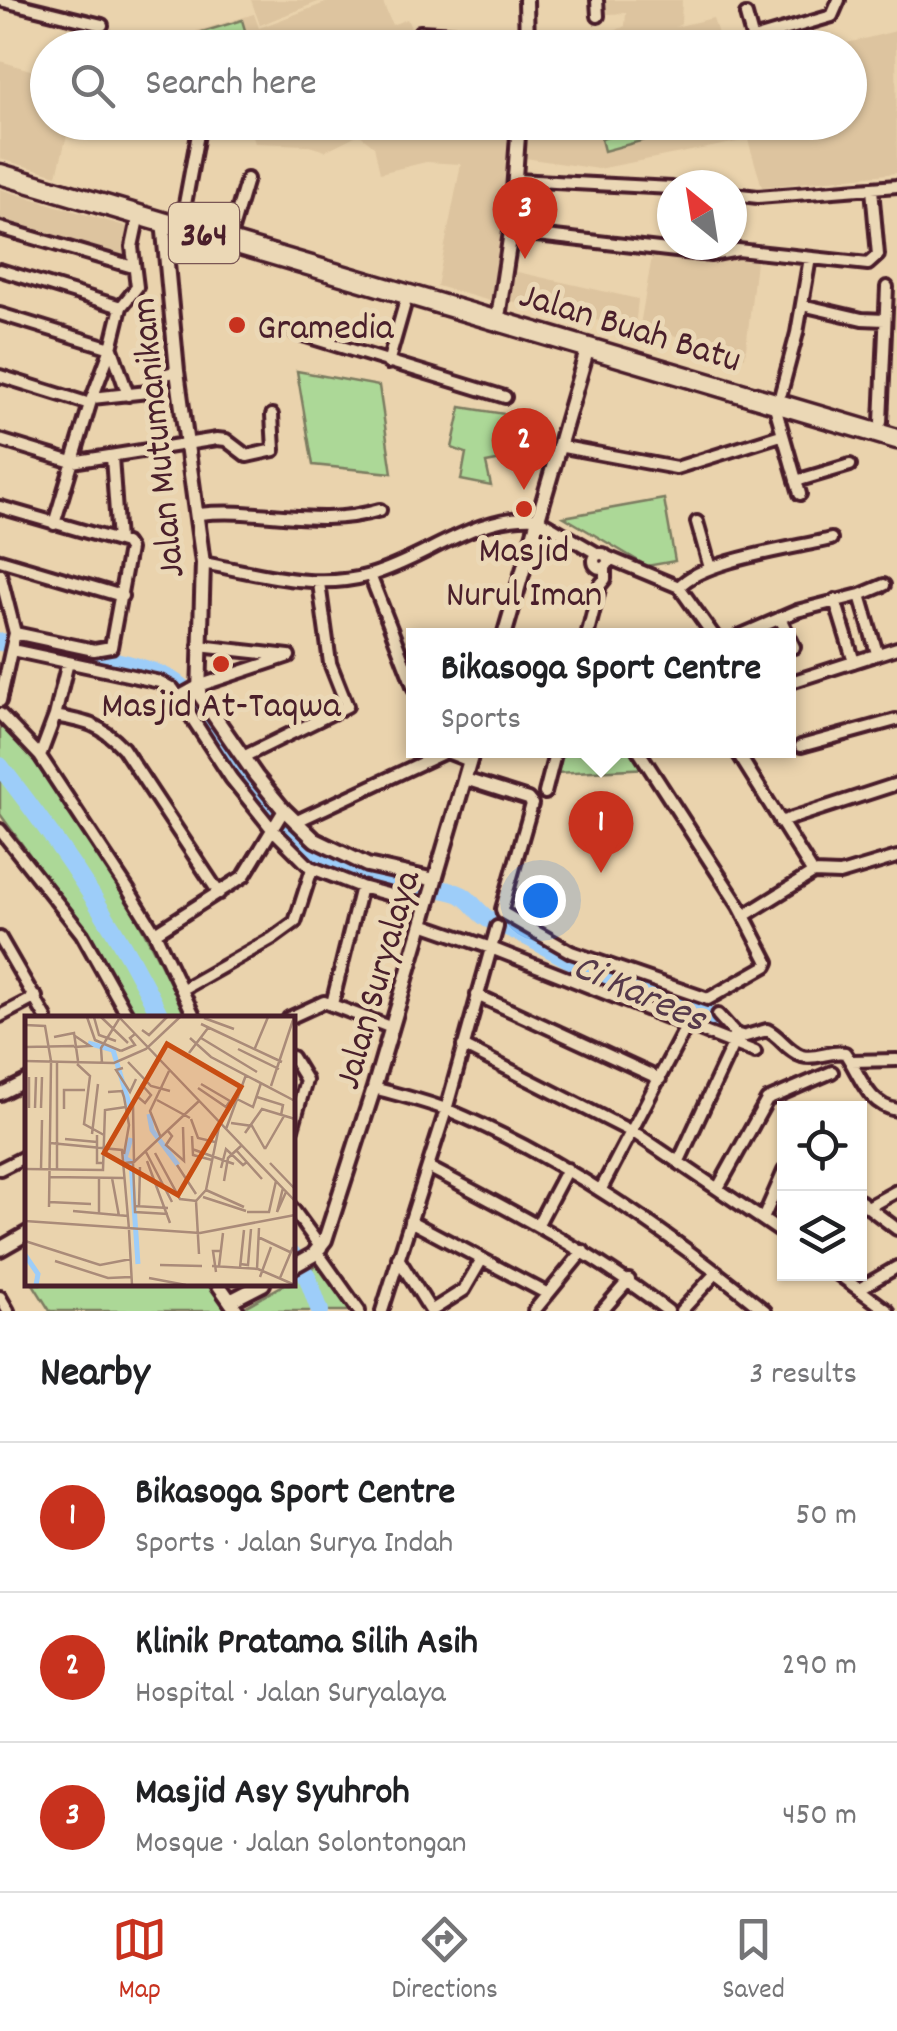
<!DOCTYPE html>
<meta charset="utf-8">
<style>
body{margin:0;font-family:Dekko,sans-serif;background:#f2f2f2;color:#202124}
.controls{position:absolute;right:30px;bottom:30px;display:grid;overflow:hidden;border-radius:0px;box-shadow:0 2px 8px #0004}
.controls button{width:90px;height:90px;display:grid;place-items:center;padding:0;border:0;border-bottom:2px solid #e0e0e0;background:#fff;color:#202124;font:50px sans-serif}
.compass{position:absolute;left:657px;top:170px;width:90px;height:90px;border-radius:50%;background:#fff;box-shadow:0 2px 8px #0004;rotate:330deg}
.you{position:absolute;left:540px;top:900px;width:35px;height:35px;margin:-25px;border:8px solid #fff;border-radius:50%;background:#1a73e8;box-shadow:0 0 0 15px #1a73e833}
.badge{display:grid;place-items:center;width:65px;height:65px;border-radius:50%;background:#c8321e;color:#fff;font-size:32px;font-weight:700}
.pin{position:absolute;translate:-50% -82px;filter:drop-shadow(0 2px 5px #0008)}
.pin::after{content:'';position:absolute;top:52px;width:35px;height:30px;background:inherit;clip-path:polygon(0 0,100% 0,50% 100%)}
.popup{position:absolute;left:406px;top:628px;width:390px;height:130px;box-sizing:border-box;display:grid;place-content:center;border-radius:0px;background:#fff;filter:drop-shadow(0 2px 8px #0005);font-size:32px;white-space:nowrap;color:#757577}
.popup b{font-size:38px;color:#202124}
.popup::after{content:'';position:absolute;left:50%;top:100%;margin-left:-20px;border:20px solid transparent;border-top-color:#fff}
.list{margin:0;padding:0;list-style:none}
h2{display:flex;justify-content:space-between;align-items:center;height:130px;margin:0;padding:0 40px;font-size:42px}
h2 small{font-size:32px;font-weight:400;color:#757577}
.list li{display:grid;grid-template-columns:65px 1fr auto;gap:30px;align-items:center;box-sizing:border-box;height:150px;padding:0 40px;border-top:2px solid #e0e0e0}
.list b{display:block;font-size:38px;white-space:nowrap}
.list p{margin:0;font-size:32px;white-space:nowrap;color:#757577}
.list em{font-size:32px;font-style:normal;color:#757577}
.icon{flex:none;width:55px;height:55px;fill:none;stroke:currentColor;stroke-width:2;stroke-linecap:round;stroke-linejoin:round}
.map{position:relative;flex:none;width:897px;height:1311px;overflow:hidden}
.search{position:absolute;background:#fff;box-shadow:0 2px 8px #0004;left:30px;right:30px;top:30px;height:110px;display:flex;align-items:center;gap:25px;box-sizing:border-box;padding:0 35px;border-radius:55px;color:#757577;font-size:38px}
.sheet{height:580px;background:#fff}
nav{display:flex;justify-content:space-around;align-items:center;box-sizing:border-box;height:140px;border-top:2px solid #e0e0e0;background:#fff;font-size:28px;color:#757577}
nav a{display:grid;justify-items:center;gap:5px}
nav .on{color:#c8321e}
.map>svg:first-child{display:block}
.built{fill:#ddc49f}
.green{fill:#acd897;stroke:#7b7c61;stroke-width:2.5}
.lines{fill:none;stroke-linecap:round;stroke-linejoin:round}
.river{stroke:#9dcdf9;stroke-width:18}
.minor-casing{stroke:#4a1f2b;stroke-width:18}
.tertiary-casing{stroke:#4a1f2b;stroke-width:20}
.primary-casing{stroke:#4a1f2b;stroke-width:25}
.minor{stroke:#ebd8b6;stroke-width:10}
.tertiary{stroke:#ebd8b6;stroke-width:12}
.primary{stroke:#ebd8b6;stroke-width:18}
.poi-dot{fill:#c8321e;stroke:#ebd8b6;stroke-width:4}
.labels{text-anchor:middle;stroke-width:10;stroke-linejoin:round;paint-order:stroke}
.shield{fill:#ebd8b6;stroke:#7a5655;stroke-width:2.5}
.shield-label{font-size:35px;font-weight:bold;fill:#4a1f2b}
.poi-label{font-size:38px;fill:#4a1f2b;stroke:#ebd8b6}
.street-label{font-size:38px;fill:#4a1f2b;stroke:#ebd8b6}
.water-label{font-size:40px;font-style:italic;fill:#56394a;stroke:#ebd8b6}
.inset-river{fill:none;stroke:#9dcdf9;stroke-width:5}
.inset-road{fill:none;stroke:#aa8b79;stroke-width:2.5}
.view{fill:#c84d12;fill-opacity:0.15;stroke:#c84d12;stroke-width:5}
.inset-edge{fill:none;stroke:#4a1f2b;stroke-width:5}
</style>
<div class="map">
<svg width="897" height="1311" viewBox="0 0 897 1311">
<rect width="100%" height="100%" fill="#ead3ad"/>
<filter id="ink" filterUnits="userSpaceOnUse"><feTurbulence type="fractalNoise" baseFrequency=".01" numOctaves="2"/><feDisplacementMap in="SourceGraphic" scale="20" xChannelSelector="R" yChannelSelector="G"/><feConvolveMatrix kernelMatrix="1 2 1 2 8 2 1 2 1" color-interpolation-filters="sRGB"/></filter>
<g filter="url(#ink)">
<path class="built" d="M251 0H323L260 25Z
M333 0H382L392 25 407 19 420 47H201L197 31 254 14 259 28Z
M592 0H682L681 24 675 27 713 18 722 47 580 48 625 26 626 13 593 15Z
M896 31 897 173 762 187 748 140 598 169 525 158 527 123 850 122V48L831 47Z
M0 61 47 75 48 122 70 123 57 175 0 159Z
M242 123H516L515 161 490 301 437 286 461 164 426 162 380 173 374 146 359 134 325 151 306 145 255 143 249 124Z
M0 189 135 229 124 261 0 225Z
M653 251 756 261 745 357 640 325Z
M513 271 638 299 635 329 507 300Z"/>
<path class="green" d="M242 20 249 44 237 47H207L202 32Z
M659 122 675 123 678 131 604 151 601 139Z
M297 371 379 386 392 473 313 465Z
M461 407 517 416 523 456 486 463 491 486 461 480 466 453 452 448Z
M664 499 675 561 647 566 564 517Z
M0 719C14 737 31 753 45 771 100 849 148 932 186 1018H132L77 920 0 814Z
M563 750 636 751 648 768 556 773Z
M319 1264 352 1311H246L243 1308 285 1284H292L293 1279Z
M33 1284H211L230 1311H50Z"/>
<g class="lines">
<path class="river" d="M0 642C42 648 144 660 176 683 191 693 201 718 210 732 243 784 281 843 338 869 374 885 419 881 457 893 472 898 477 915 492 921 526 933 554 953 586 968 635 989 690 994 729 1032
M0 766C62 846 118 928 161 1018
M292 1254 307 1276 320 1311"/>
<g class="minor-casing">
<path id="minor" d="M0 0 102 25
M597 0 598 16
M746 15 755 48
M420 32 528 38
M753 39 832 16 839 0
M516 180 672 188
M732 194 758 197 897 186
M182 220 198 134
M0 228 133 267
M511 232 711 255 738 250 868 264 878 255 872 189
M231 233 247 179
M0 270 121 307
M802 305 862 319 885 320
M0 314 111 348
M296 333 505 397
M112 349 128 395
M388 363 408 293
M0 376 90 404
M781 393 797 333 810 258
M92 398 148 392 160 376 177 371
M774 403 800 494
M881 422 887 287
M0 440 72 462 217 439 226 440 247 456 274 450 272 415
M558 446 676 468 781 435
M112 457 118 541
M796 481 850 465
M0 507 125 543 129 549 111 647 94 650 15 633
M199 514C262 507 316 529 380 510
M697 522 710 568
M54 524 90 404 111 348 121 307 137 287 132 247 139 214
M594 561a7 7 0 1 1 14 0a7 7 0 1 1-14 0Z
M607 557 679 587 714 636
M0 560 122 596
M203 563C257 573 316 591 370 575 426 559 475 514 536 518L598 554
M0 574 15 633 0 701
M370 575 414 688
M679 587C702 560 795 548 831 539
M860 595 884 585
M835 600 854 662
M780 618 794 647
M587 636 600 585 605 579V566
M739 636 797 611 860 595 877 653
M12 650 160 682 173 689 231 778 272 829 310 867 361 887 428 905
M788 683 897 648
M180 696 198 686 289 656 199 646
M0 714 40 756 129 891 155 933 195 1018
M55 716C87 722 100 724 123 748L219 893
M801 746 896 720
M442 750 470 761
M736 750 813 873 840 874 897 857
M40 756 55 716 68 662
M243 757 347 706 330 663 319 583
M465 779 528 799 532 804 502 909 503 913 571 952 708 999 766 966 768 962 739 906 638 750
M545 793 556 750
M295 822 443 753
M780 822 897 784
M0 830 82 934 129 1018
M744 916 813 873
M422 924 491 948 755 1052
M155 933 244 876 284 810
M0 938 46 1018
M183 989 273 938 295 922 312 869
M477 995 660 1079
M332 1004 361 887
M718 1015 735 1034 742 1036
M0 1016 36 997
M289 1018 324 1002 392 1028
M728 1041 767 1030C780 1036 787 1051 802 1056 816 1060 831 1050 845 1053 861 1076 867 1105 897 1110
M463 1046 638 1135 784 1234
M292 1057 306 1080 292 1129
M851 1061 897 1060
M374 1088C399 1095 425 1101 448 1110 565 1159 668 1232 765 1311
M0 1094 28 1080
M679 1161 733 1044
M428 1167C512 1211 593 1253 668 1311
M0 1169 28 1155
M718 1188 767 1100 832 1072
M601 1189 687 1025
M860 1201 897 1229
M868 1207 897 1191
M292 1208 321 1248
M763 1219 784 1171
M410 1221 548 1294
M538 1224 567 1169
M317 1252 359 1311
M398 1258 431 1311
M838 1274 888 1311
M859 1289 897 1267
M0 1297 8 1311
M382 1311 446 1110 497 927
M431 1311 464 1290 482 1259
M534 1311 583 1251
M602 1311 629 1280
M681 1311 717 1272"/>
</g>
<g class="tertiary-casing">
<path id="tertiary" d="M526 0 527 48
M163 221 177 371 203 563 199 694 256 776 284 810 315 840 367 865 435 880
M499 311 511 232 519 122
M504 636 588 347
M0 1249 28 1233
M292 1267 313 1255 325 1240 374 1088 473 750
M218 1284 237 1311
M230 1301 263 1284"/>
</g>
<g class="primary-casing">
<path id="primary" d="M0 174 897 439"/>
</g>
<use href="#minor" class="minor"/>
<use href="#tertiary" class="tertiary"/>
<use href="#primary" class="primary"/>
</g>
</g>
<g class="poi-dot">
<circle cx="237" cy="325" r="10"/>
<circle cx="524" cy="509" r="10"/>
<circle cx="221" cy="664" r="10"/>
</g>
<g class="labels">
<rect class="shield" x="169" y="203" width="70" height="60" rx="8"/>
<g class="shield-label">
<text x="204" y="245">364</text>
</g>
<g class="poi-label">
<text x="257" y="338" text-anchor="start">Gramedia</text>
<text x="524" y="561">Masjid<tspan x="524" dy="44">Nurul Iman</tspan></text>
<text x="221" y="716">Masjid At-Taqwa</text>
</g>
<g class="street-label">
<text transform="translate(631 325) rotate(17)" y="13">Jalan Buah Batu</text>
<text transform="translate(155 438) rotate(-96)" y="13">Jalan Mutumanikam</text>
<text transform="translate(375 979) rotate(-74)" y="13">Jalan Suryalaya</text>
</g>
<g class="water-label">
<text transform="translate(641 990) rotate(24)" y="14">Ci Karees</text>
</g>
</g>
<g transform="translate(25 1016)">
<rect width="270" height="270" fill="#ead3ad"/>
<path class="inset-river" d="M63 27 88 34 106 94M124 98 127 114 153 149M106 122 100 142 106 146 113 248M0 239 13 258 11 269"/>
<path class="inset-road" d="M62 1 70 24 96 35M69 1 74 19 91 25M76 1 103 27M94 1 270 185M179 2 209 13M176 8 257 46M0 9 20 10 26 45M117 14 124 19 142 1M29 21 49 17 53 45M165 22 186 41 270 85M176 22 232 56M0 31 49 30M49 31 65 30 50 20M230 32 243 1M213 33 254 53M96 35 110 29 105 22 110 18M164 37 183 12M0 45 89 47 121 33 155 1M103 46 126 70 145 75M77 47 76 32 94 3M52 48 65 60 59 108 79 119M98 52 91 54 105 76 111 63M176 68 205 85M246 70 269 1M173 72 201 91 205 85M83 76 97 75 99 81 104 109 99 138M113 81 120 87 126 79 117 69M232 81 258 89 256 99M212 83 228 91 236 67M132 84 165 102M4 92V61M10 92 11 61M16 92 17 61M39 93V74H60M166 103 173 122 190 126M206 107 227 110 240 133M201 113 221 59M143 115 147 120 141 129 159 145 158 111M220 117 237 93 270 103M67 118 73 68M72 119V147H79M167 120 168 139 187 144M136 122 125 95 144 55M40 123 72 126M25 127 97 134 104 213M167 133 209 148M240 133 259 100M211 134 237 163M121 136 147 186M130 137 155 183 172 185M122 145 145 207M99 147 109 146 174 85M108 147 110 196 143 198M109 147 108 87 117 69M245 147 270 173M152 149 171 178M196 152 201 133 218 149 222 146M0 153 78 154 80 94 101 91M16 153 17 104M32 154V47M24 161 100 162M74 162V198M87 162 94 200M199 165 203 142 217 129M258 172 252 196 261 176M181 174 219 191M178 181 221 195M24 186 66 188M110 190 143 192M114 190 115 151M24 191 26 47M48 195 103 200M222 196H244L251 165M0 205 175 217 270 199M104 214 107 269M233 221 265 236M0 225 75 249 106 243M174 238 171 185 181 174 195 106M30 245 83 262 106 261M215 248 223 249 226 213M135 249 177 250M187 250 233 253 270 269M194 250 198 217M215 252 219 214M232 253 234 212M191 256 188 235H197M235 261 246 231M124 262 161 269M255 262 268 231"/>
<path class="view" d="M142 28 216 71 153 179 79 137Z"/>
<rect width="270" height="270" class="inset-edge"/>
</g>
</svg>
<div class="controls">
<button><svg class="icon" aria-label="locate" viewBox="0 0 24 24"><circle cx="12" cy="12" r="6"/><path d="M12 2v4M12 18v4M2 12h4M18 12h4"/></svg></button>
<button><svg class="icon" aria-label="layers" viewBox="0 0 24 24"><path d="M12 4l9 5-9 5-9-5zM3 14l9 5 9-5"/></svg></button>
</div>
<svg class="compass" viewBox="-18 -18 36 36"><path d="M0-13l5 13h-10z" fill="#e53935"/><path d="M0 13l5-13h-10z" fill="#757577"/></svg>
<div class="you"></div>
<div class="pin badge" style="left:601px;top:873px">1</div>
<div class="popup"><b>Bikasoga Sport Centre</b>Sports</div>
<div class="pin badge" style="left:524px;top:490px">2</div>
<div class="pin badge" style="left:525px;top:259px">3</div>
<div class="search"><svg class="icon" aria-label="search" viewBox="0 0 24 24"><circle cx="10" cy="10" r="6"/><path d="M15 15l6 6"/></svg>Search here</div>
</div>
<section class="sheet">
<h2>Nearby<small>3 results</small></h2>
<ul class="list">
<li><span class="badge">1</span><div><b>Bikasoga Sport Centre</b><p>Sports · Jalan Surya Indah</p></div><em>50 m</em></li>
<li><span class="badge">2</span><div><b>Klinik Pratama Silih Asih</b><p>Hospital · Jalan Suryalaya</p></div><em>290 m</em></li>
<li><span class="badge">3</span><div><b>Masjid Asy Syuhroh</b><p>Mosque · Jalan Solontongan</p></div><em>450 m</em></li>
</ul>
</section>
<nav>
<a class="on"><svg class="icon" aria-label="map" viewBox="0 0 24 24"><path d="M3 6l6-2 6 2 6-2v14l-6 2-6-2-6 2zM9 4v14M15 6v14"/></svg>Map</a>
<a><svg class="icon" aria-label="directions" viewBox="0 0 24 24"><path d="M12 3l9 9-9 9-9-9zM9 14v-3h6M13 9l2 2-2 2"/></svg>Directions</a>
<a><svg class="icon" aria-label="saved" viewBox="0 0 24 24"><path d="M7 4h10v16l-5-4-5 4z"/></svg>Saved</a>
</nav>
